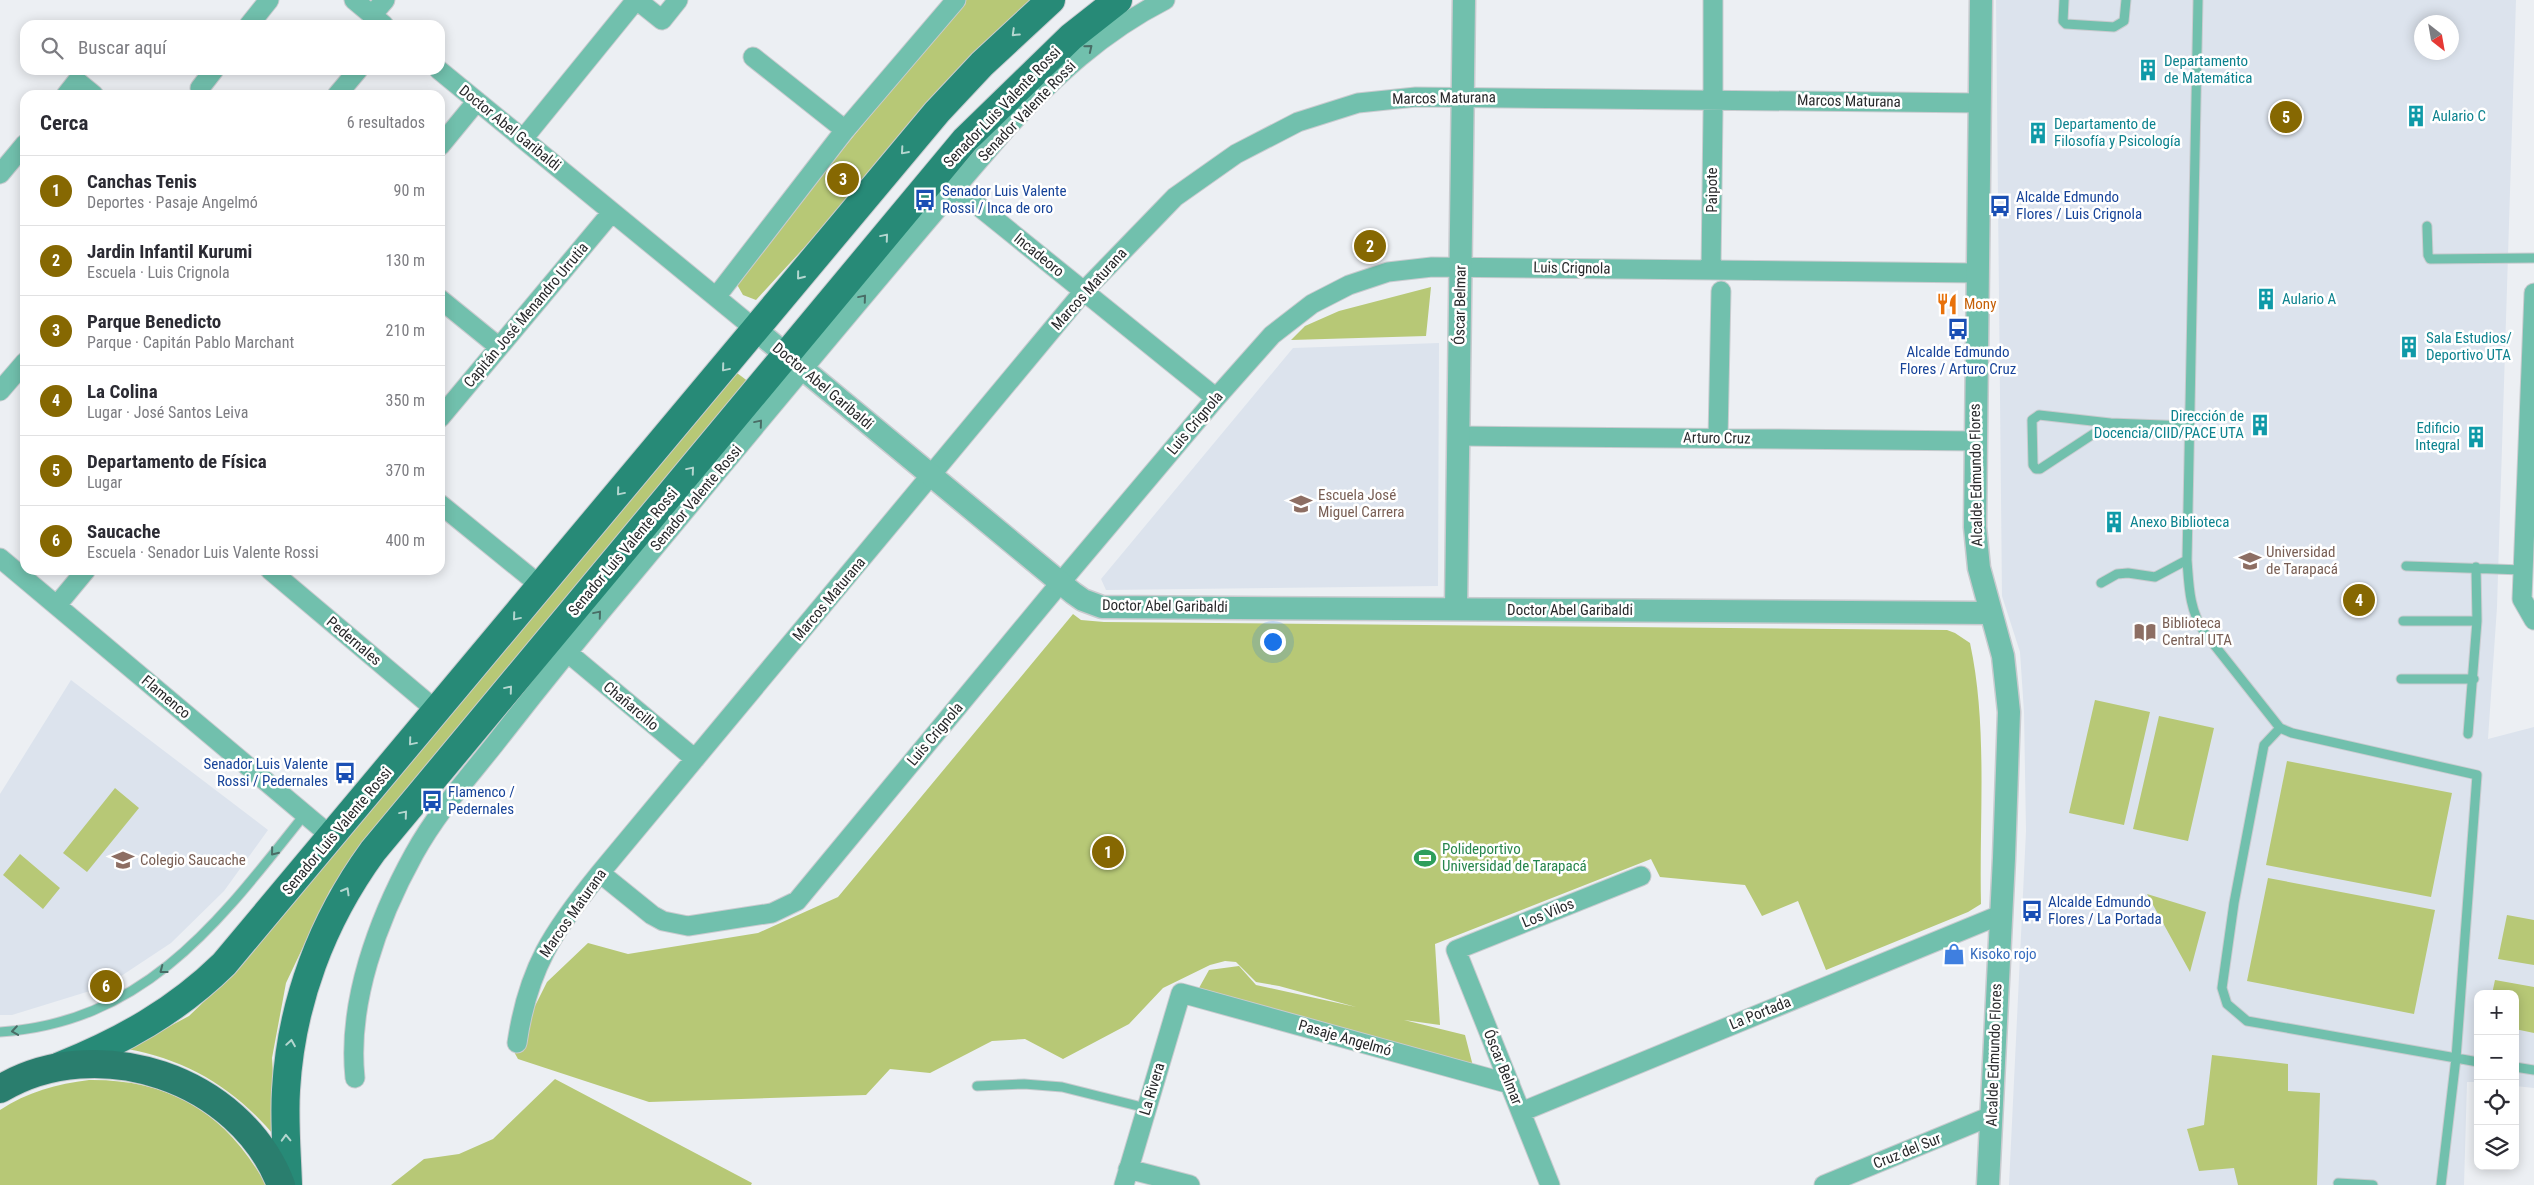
<!DOCTYPE html>
<html lang="es">
<meta charset="utf-8">
<style>
body{margin:0;font-family:"Roboto Condensed",sans-serif;background:#f7f7f7;color:#2b2b33}
.controls{position:absolute;right:15px;bottom:15px;display:grid;overflow:hidden;border-radius:10px;box-shadow:0 2px 12px #0003}
.controls button{width:45px;height:45px;display:grid;place-items:center;padding:0;border:0;border-bottom:1px solid #e1e1e2;background:#fff;color:#2b2b33;font:25px sans-serif}
.compass{position:absolute;left:2414px;top:15px;width:45px;height:45px;border-radius:50%;background:#fff;box-shadow:0 2px 12px #0003;rotate:149deg}
.you{position:absolute;left:1272px;top:641px;width:18px;height:18px;margin:-12px;border:4px solid #fff;border-radius:50%;background:#1a73e8;box-shadow:0 0 0 8px #1a73e833}
.badge{display:grid;place-items:center;width:32px;height:32px;border-radius:50%;background:#866802;color:#fff;font-size:16px;font-weight:700}
.pin{position:absolute;translate:-50% -50%;border:2px solid #fff;box-shadow:0 1px 5px #0006}
.list{margin:0;padding:0;list-style:none}
h2{display:flex;justify-content:space-between;align-items:center;height:65px;margin:0;padding:0 20px;font-size:21px}
h2 small{font-size:16px;font-weight:400;color:#7c7c81}
.list li{display:grid;grid-template-columns:32px 1fr auto;gap:15px;align-items:center;box-sizing:border-box;height:70px;padding:0 20px;border-top:1px solid #e1e1e2}
.list b{display:block;font-size:19px;white-space:nowrap}
.list p{margin:0;font-size:16px;white-space:nowrap;color:#7c7c81}
.list em{font-size:16px;font-style:normal;color:#7c7c81}
.icon{flex:none;width:28px;height:28px;fill:none;stroke:currentColor;stroke-width:2;stroke-linecap:round;stroke-linejoin:round}
.map{position:relative;flex:none;width:2534px;height:1185px;overflow:hidden}
.search{position:absolute;background:#fff;box-shadow:0 2px 12px #0003;left:20px;top:20px;width:425px;height:55px;display:flex;align-items:center;gap:12px;box-sizing:border-box;padding:0 18px;border-radius:15px;color:#7c7c81;font-size:19px}
.panel{position:absolute;background:#fff;box-shadow:0 2px 12px #0003;left:20px;top:90px;width:425px;height:485px;border-radius:15px}
.map>svg:first-child{display:block}
.built{fill:#dce3ed;fill-rule:evenodd}
.green{fill:#b7c876}
.lines{fill:none;stroke-linecap:round;stroke-linejoin:round}
.service-casing{stroke:#c9cbcf;stroke-width:11}
.minor-casing{stroke:#c9cbcf;stroke-width:21}
.tertiary-casing{stroke:#c9cbcf;stroke-width:25}
.primary-casing{stroke:#c9cbcf;stroke-width:30}
.trunk-casing{stroke:#c9cbcf;stroke-width:30}
.service{stroke:#71c0ad;stroke-width:9}
.minor{stroke:#71c0ad;stroke-width:19}
.tertiary{stroke:#71c0ad;stroke-width:22}
.primary{stroke:#278a77;stroke-width:28}
.trunk{stroke:#2a7e6e;stroke-width:28}
.oneway{stroke:#b3d6cf}
.oneway2{stroke:#496d66}
.labels{text-anchor:middle;stroke-width:5;stroke-linejoin:round;paint-order:stroke}
.culture-label{font-size:15px;fill:#0d838f;stroke:#fff;text-anchor:start}
.street-label{font-size:15px;fill:#28292b;stroke:#fff}
.transit-label{font-size:15px;fill:#164399;stroke:#fff;text-anchor:start}
.food-label{font-size:15px;fill:#c56008;stroke:#fff;text-anchor:start}
.education-label{font-size:15px;fill:#785e54;stroke:#fff;text-anchor:start}
.leisure-label{font-size:15px;fill:#27864d;stroke:#fff;text-anchor:start}
.shop-label{font-size:15px;fill:#366cbe;stroke:#fff;text-anchor:start}
</style>
<div class="map">
<svg width="2534" height="1185" viewBox="0 0 2534 1185">
<rect width="100%" height="100%" fill="#eceff3"/>
<path class="built" d="M1996 0H2516L2497 607 2488 739 2534 727V1088L2515 1086V994H2478V1082H2467L2464 1185H2009L2026 831 2024 712 2020 652 2002 596ZM2422 22H2452V52H2422Z
M1439 343 1438 586 1106 590 1101 579 1293 348Z
M71 680 268 830 224 891 171 943 106 986 12 1015H0V794Z"/>
<path class="green" d="M965 0H1041L961 77 756 300 743 295 735 281Z
M1431 287 1426 336 1291 340 1305 326 1339 311Z
M733 370 749 382 391 811 330 890 286 983 272 1058 277 1139C237 1090 189 1060 127 1049L189 1016 241 966 312 876Z
M1073 614 1081 620 1104 622 1947 630 1955 633 1970 643C1988 726 1979 819 1981 904L1968 912 1826 970 1798 901 1762 916 1745 885 1660 877 1651 859 1435 944 1440 1025 1404 1020 1465 1035 1474 1070 1199 988 1209 970 1239 966 1256 985 1356 1007 1279 986 1256 982 1236 962 1225 961 1210 965 1163 988 1129 1024 1063 1059 1025 1039 992 1041 930 1073 890 1069 866 1095 649 1102 518 1059 513 1050 547 982 588 943 628 954 758 933 838 897Z
M2095 700 2150 712 2124 825 2069 813Z
M2159 716 2214 728 2188 841 2133 829Z
M2287 761 2452 793 2431 897 2266 865Z
M115 788 139 808 87 872 63 853Z
M20 854 60 888 43 909 3 875Z
M2268 878 2435 910 2414 1014 2247 981Z
M2147 894 2206 912 2190 972Z
M2507 915 2534 920V965L2498 959Z
M2495 980 2534 987V1033L2515 1029V994H2492Z
M2212 1055 2288 1064V1091L2320 1093 2317 1185H2238L2234 1168 2199 1171 2187 1129 2204 1125Z
M555 1079 752 1183 751 1185H391L424 1159 459 1154 493 1139Z
M89 1080C171 1079 227 1114 266 1185H0V1110C27 1092 57 1084 89 1080Z"/>
<g class="lines">
<g class="service-casing">
<path id="service" d="M2064 0 2063 21 2066 24 2114 27 2124 21 2126 0
M2198 0 2187 560C2189 586 2189 609 2204 632L2280 728
M2427 226 2428 255 2430 259 2534 258
M2110 423 2040 469H2036L2033 465 2032 420 2039 415 2110 423 2189 426
M2406 566 2523 570
M2101 583 2117 574 2128 573 2155 577 2187 560
M2403 621H2477
M2401 679H2474
M2280 728 2292 733 2477 775 2456 1058 2247 1021 2227 1004 2222 988 2234 903 2264 745Z
M2468 734 2477 621 2476 567
M0 1032C147 1022 221 919 305 814
M2515 1067 2534 1070
M977 1086 1024 1084 1062 1087 1146 1108
M2338 1183 2373 1185
M2441 1185 2456 1058 2478 1062"/>
</g>
<g class="minor-casing">
<path id="minor" d="M354 0 384 25
M637 0 662 20 678 0
M372 15 385 0
M249 25 269 0
M753 57 845 130
M439 70 756 330
M200 88 214 70
M66 95 77 81 94 95
M337 95 358 70
M1713 99V0
M523 139 636 0
M440 146 477 101
M0 174 25 144
M956 188 1216 398
M1711 270 1713 111
M2534 293 2522 599 2534 620
M716 297 845 130 956 0
M440 299 499 347
M0 391 25 362
M440 418 612 212
M1459 436 1975 441
M1718 438 1721 291
M440 504 542 587
M0 558 332 837
M270 570 437 711
M57 605 86 570
M567 652 695 759
M600 873 652 915 663 921 688 926 772 913 797 901 1061 582 1216 398 1272 335 1312 304 1349 285 1388 272 1432 267 1977 273
M517 1043C528 968 553 931 600 873L1084 291 1175 197 1236 154 1298 122 1358 103 1416 97 1979 103
M355 1078C347 1003 378 919 414 854 436 814 466 780 494 745 540 686 587 628 635 571 758 423 880 274 1006 129 1054 77 1102 32 1165 0
M1521 1112 2000 915
M1128 1169 1190 1185
M1124 1185 1181 993 1510 1084
M1550 1185 1456 950 1641 876
M1824 1185 1991 1116"/>
</g>
<g class="tertiary-casing">
<path id="tertiary" d="M1981 0 1975 527 1979 568 2003 656 2009 712 2004 858 1988 1185
M756 330 1073 593 1083 600 1102 607 1991 613
M1456 609 1464 0"/>
</g>
<g class="primary-casing">
<path id="primary" d="M60 1066C122 1041 176 1011 224 964L937 112 982 64 1051 0
M288 1185C287 1153 284 1122 286 1090 291 1003 322 921 373 851L965 140 1071 37 1118 0"/>
</g>
<g class="trunk-casing">
<path id="trunk" d="M0 1089C97 1031 240 1078 281 1185"/>
</g>
<use href="#service" class="service"/>
<use href="#minor" class="minor"/>
<use href="#tertiary" class="tertiary"/>
<use href="#primary" class="primary"/>
<use href="#trunk" class="trunk"/>
</g>
<defs><path id="oneway-chevron" d="M-2-3.5L2.5 0L-2 3.5" fill="none" stroke-width="1.6" stroke-linecap="round" stroke-linejoin="round" transform="scale(1.25)"/></defs>
<g class="oneway">
<use href="#oneway-chevron" transform="translate(1015 33) rotate(136)"/>
<use href="#oneway-chevron" transform="translate(904 151) rotate(131)"/>
<use href="#oneway-chevron" transform="translate(885 237) rotate(-50)"/>
<use href="#oneway-chevron" transform="translate(800 276) rotate(129)"/>
<use href="#oneway-chevron" transform="translate(725 368) rotate(130)"/>
<use href="#oneway-chevron" transform="translate(691 470) rotate(-50)"/>
<use href="#oneway-chevron" transform="translate(620 492) rotate(130)"/>
<use href="#oneway-chevron" transform="translate(516 617) rotate(130)"/>
<use href="#oneway-chevron" transform="translate(509 689) rotate(-50)"/>
<use href="#oneway-chevron" transform="translate(412 742) rotate(130)"/>
<use href="#oneway-chevron" transform="translate(404 814) rotate(-50)"/>
<use href="#oneway-chevron" transform="translate(346 891) rotate(-60)"/>
<use href="#oneway-chevron" transform="translate(291 1043) rotate(-81)"/>
<use href="#oneway-chevron" transform="translate(286 1138) rotate(-92)"/>
</g>
<g class="oneway2">
<use href="#oneway-chevron" transform="translate(1089 48) rotate(-39)"/>
<use href="#oneway-chevron" transform="translate(863 298) rotate(-50)"/>
<use href="#oneway-chevron" transform="translate(759 423) rotate(-50)"/>
<use href="#oneway-chevron" transform="translate(598 614) rotate(-50)"/>
<use href="#oneway-chevron" transform="translate(274 852) rotate(129)"/>
<use href="#oneway-chevron" transform="translate(163 970) rotate(143)"/>
<use href="#oneway-chevron" transform="translate(15 1031) rotate(172)"/>
</g>
<defs>
<g id="building-bare" transform="scale(1.725)"><path d="M-4-6H4V6H1V3H-1V6H-4ZM-2.5-4.3h1.7v1.8h-1.7ZM.8-4.3h1.7v1.8H.8ZM-2.5-1h1.7V.8h-1.7ZM.8-1h1.7V.8H.8Z" fill="#0f9aa8" stroke="#fff" stroke-width="2.5" paint-order="stroke"/></g>
<g id="bus-bare" transform="scale(1.725)"><path d="M-5-6H5V4H4V6H2V4H-2V6H-4V4H-5ZM-3.5-4V0h7V-4ZM-3.5 1.2v1.5H-2V1.2ZM2 1.2v1.5H3.5V1.2Z" fill="#1a4fb4" stroke="#fff" stroke-width="2.5" paint-order="stroke"/></g>
<g id="restaurant-bare" transform="scale(1.725)"><path d="M-5-6h1v4h1v-4h1v4h1v-4h1v5L-1.5 .5V6h-2V.5L-5-1ZM5-6V6H3V1.5H1.5Q1.5-4 5-6Z" fill="#e8710a" stroke="#fff" stroke-width="2.5" paint-order="stroke"/></g>
<g id="school-bare" transform="scale(1.725)"><path d="M0-5L7-2L0 1L-7-2ZM-4 1L0 2.5L4 1V4Q0 6-4 4Z" fill="#8d6e63" stroke="#fff" stroke-width="2.5" paint-order="stroke"/></g>
<g id="university-bare" transform="scale(1.725)"><path d="M0-5L7-2L0 1L-7-2ZM-4 1L0 2.5L4 1V4Q0 6-4 4Z" fill="#8d6e63" stroke="#fff" stroke-width="2.5" paint-order="stroke"/></g>
<g id="library-bare" transform="scale(1.725)"><path d="M-6-4Q-3-5.5-.7-3.5V5Q-3 3-6 4ZM6-4Q3-5.5 .7-3.5V5Q3 3 6 4Z" fill="#8d6e63" stroke="#fff" stroke-width="2.5" paint-order="stroke"/></g>
<g id="stadium-bare" transform="scale(1.725)"><path d="M0-5a6.5 5 0 1 0 0 10a6.5 5 0 1 0 0-10ZM-3.5-1.8h7v3.6h-7Z" fill="#2e9e5b" stroke="#fff" stroke-width="2.5" paint-order="stroke"/></g>
<g id="shop-bare" transform="scale(1.725)"><path d="M-5-2.5h2.3a2.7 3.5 0 0 1 5.4 0H5L5.5 6h-11ZM-1.5-2.5h3a1.5 2.3 0 0 0-3 0Z" fill="#3f7fe0" stroke="#fff" stroke-width="2.5" paint-order="stroke"/></g>
</defs>
<g fill-rule="evenodd">
<use href="#building-bare" x="2148" y="70"/>
<use href="#building-bare" x="2416" y="116"/>
<use href="#building-bare" x="2038" y="133"/>
<use href="#bus-bare" x="925" y="200"/>
<use href="#bus-bare" x="2000" y="206"/>
<use href="#building-bare" x="2266" y="299"/>
<use href="#restaurant-bare" x="1947" y="304"/>
<use href="#bus-bare" x="1958" y="329"/>
<use href="#building-bare" x="2409" y="347"/>
<use href="#building-bare" x="2260" y="425"/>
<use href="#building-bare" x="2476" y="437"/>
<use href="#school-bare" x="1301" y="504"/>
<use href="#building-bare" x="2114" y="522"/>
<use href="#university-bare" x="2250" y="561"/>
<use href="#library-bare" x="2145" y="632"/>
<use href="#bus-bare" x="345" y="773"/>
<use href="#bus-bare" x="432" y="801"/>
<use href="#stadium-bare" x="1425" y="858"/>
<use href="#school-bare" x="123" y="860"/>
<use href="#bus-bare" x="2032" y="911"/>
<use href="#shop-bare" x="1954" y="954"/>
</g>
<g class="labels">
<g class="culture-label">
<text x="2164" y="66">Departamento<tspan x="2164" dy="17">de Matemática</tspan></text>
<text x="2432" y="121">Aulario C</text>
<text x="2054" y="129">Departamento de<tspan x="2054" dy="17">Filosofía y Psicología</tspan></text>
<text x="2282" y="304">Aulario A</text>
<text x="2426" y="343">Sala Estudios/<tspan x="2426" dy="17">Deportivo UTA</tspan></text>
<text x="2244" y="421" text-anchor="end">Dirección de<tspan x="2244" dy="17">Docencia/CIID/PACE UTA</tspan></text>
<text x="2460" y="433" text-anchor="end">Edificio<tspan x="2460" dy="17">Integral</tspan></text>
<text x="2130" y="527">Anexo Biblioteca</text>
</g>
<g class="street-label">
<text transform="translate(1444 98) rotate(-1)" y="5">Marcos Maturana</text>
<text transform="translate(1849 101) rotate(1)" y="5">Marcos Maturana</text>
<text transform="translate(1002 107) rotate(-46)" y="5">Senador Luis Valente Rossi</text>
<text transform="translate(1027 111) rotate(-46)" y="5">Senador Valente Rossi</text>
<text transform="translate(510 128) rotate(39)" y="5">Doctor Abel Garibaldi</text>
<text transform="translate(1712 190) rotate(-90)" y="5">Paipote</text>
<text transform="translate(1039 255) rotate(39)" y="5">Incadeoro</text>
<text transform="translate(1572 268) rotate(1)" y="5">Luis Crignola</text>
<text transform="translate(1089 289) rotate(-48)" y="5">Marcos Maturana</text>
<text transform="translate(1460 305) rotate(-89)" y="5">Óscar Belmar</text>
<text transform="translate(526 315) rotate(-50)" y="5">Capitán José Menandro Urrutia</text>
<text transform="translate(823 386) rotate(40)" y="5">Doctor Abel Garibaldi</text>
<text transform="translate(1195 423) rotate(-50)" y="5">Luis Crignola</text>
<text transform="translate(1717 438) rotate(1)" y="5">Arturo Cruz</text>
<text transform="translate(1976 475) rotate(-91)" y="5">Alcalde Edmundo Flores</text>
<text transform="translate(696 498) rotate(-50)" y="5">Senador Valente Rossi</text>
<text transform="translate(623 552) rotate(-50)" y="5">Senador Luis Valente Rossi</text>
<text transform="translate(829 599) rotate(-50)" y="5">Marcos Maturana</text>
<text transform="translate(1165 606) rotate(1)" y="5">Doctor Abel Garibaldi</text>
<text x="1570" y="615">Doctor Abel Garibaldi</text>
<text transform="translate(354 641) rotate(40)" y="5">Pedernales</text>
<text transform="translate(166 697) rotate(40)" y="5">Flamenco</text>
<text transform="translate(631 706) rotate(40)" y="5">Chañarcillo</text>
<text transform="translate(935 734) rotate(-50)" y="5">Luis Crignola</text>
<text transform="translate(337 831) rotate(-50)" y="5">Senador Luis Valente Rossi</text>
<text transform="translate(573 913) rotate(-55)" y="5">Marcos Maturana</text>
<text transform="translate(1548 913) rotate(-22)" y="5">Los Vilos</text>
<text transform="translate(1760 1013) rotate(-22)" y="5">La Portada</text>
<text transform="translate(1345 1038) rotate(16)" y="5">Pasaje Angelmó</text>
<text transform="translate(1994 1055) rotate(-88)" y="5">Alcalde Edmundo Flores</text>
<text transform="translate(1503 1067) rotate(68)" y="5">Óscar Belmar</text>
<text transform="translate(1152 1089) rotate(-73)" y="5">La Rivera</text>
<text transform="translate(1907 1151) rotate(-22)" y="5">Cruz del Sur</text>
</g>
<g class="transit-label">
<text x="942" y="196">Senador Luis Valente<tspan x="942" dy="17">Rossi / Inca de oro</tspan></text>
<text x="2016" y="202">Alcalde Edmundo<tspan x="2016" dy="17">Flores / Luis Crignola</tspan></text>
<text x="1958" y="357" text-anchor="middle">Alcalde Edmundo<tspan x="1958" dy="17">Flores / Arturo Cruz</tspan></text>
<text x="328" y="769" text-anchor="end">Senador Luis Valente<tspan x="328" dy="17">Rossi / Pedernales</tspan></text>
<text x="448" y="797">Flamenco /<tspan x="448" dy="17">Pedernales</tspan></text>
<text x="2048" y="907">Alcalde Edmundo<tspan x="2048" dy="17">Flores / La Portada</tspan></text>
</g>
<g class="food-label">
<text x="1964" y="309">Mony</text>
</g>
<g class="education-label">
<text x="1318" y="500">Escuela José<tspan x="1318" dy="17">Miguel Carrera</tspan></text>
<text x="2266" y="557">Universidad<tspan x="2266" dy="17">de Tarapacá</tspan></text>
<text x="2162" y="628">Biblioteca<tspan x="2162" dy="17">Central UTA</tspan></text>
<text x="140" y="865">Colegio Saucache</text>
</g>
<g class="leisure-label">
<text x="1442" y="854">Polideportivo<tspan x="1442" dy="17">Universidad de Tarapacá</tspan></text>
</g>
<g class="shop-label">
<text x="1970" y="959">Kisoko rojo</text>
</g>
</g>
</svg>
<div class="controls">
<button>+</button>
<button>−</button>
<button><svg class="icon" aria-label="locate" viewBox="0 0 24 24"><circle cx="12" cy="12" r="6"/><path d="M12 2v4M12 18v4M2 12h4M18 12h4"/></svg></button>
<button><svg class="icon" aria-label="layers" viewBox="0 0 24 24"><path d="M12 4l9 5-9 5-9-5zM3 14l9 5 9-5"/></svg></button>
</div>
<svg class="compass" viewBox="-18 -18 36 36"><path d="M0-13l5 13h-10z" fill="#e53935"/><path d="M0 13l5-13h-10z" fill="#7c7c81"/></svg>
<div class="you"></div>
<div class="pin badge" style="left:1108px;top:852px">1</div>
<div class="pin badge" style="left:1370px;top:246px">2</div>
<div class="pin badge" style="left:843px;top:179px">3</div>
<div class="pin badge" style="left:2359px;top:600px">4</div>
<div class="pin badge" style="left:2286px;top:117px">5</div>
<div class="pin badge" style="left:106px;top:986px">6</div>
<div class="search"><svg class="icon" aria-label="search" viewBox="0 0 24 24"><circle cx="10" cy="10" r="6"/><path d="M15 15l6 6"/></svg>Buscar aquí</div>
<section class="panel">
<h2>Cerca<small>6 resultados</small></h2>
<ul class="list">
<li><span class="badge">1</span><div><b>Canchas Tenis</b><p>Deportes · Pasaje Angelmó</p></div><em>90 m</em></li>
<li><span class="badge">2</span><div><b>Jardin Infantil Kurumi</b><p>Escuela · Luis Crignola</p></div><em>130 m</em></li>
<li><span class="badge">3</span><div><b>Parque Benedicto</b><p>Parque · Capitán Pablo Marchant</p></div><em>210 m</em></li>
<li><span class="badge">4</span><div><b>La Colina</b><p>Lugar · José Santos Leiva</p></div><em>350 m</em></li>
<li><span class="badge">5</span><div><b>Departamento de Física</b><p>Lugar</p></div><em>370 m</em></li>
<li><span class="badge">6</span><div><b>Saucache</b><p>Escuela · Senador Luis Valente Rossi</p></div><em>400 m</em></li>
</ul>
</section>
</div>
